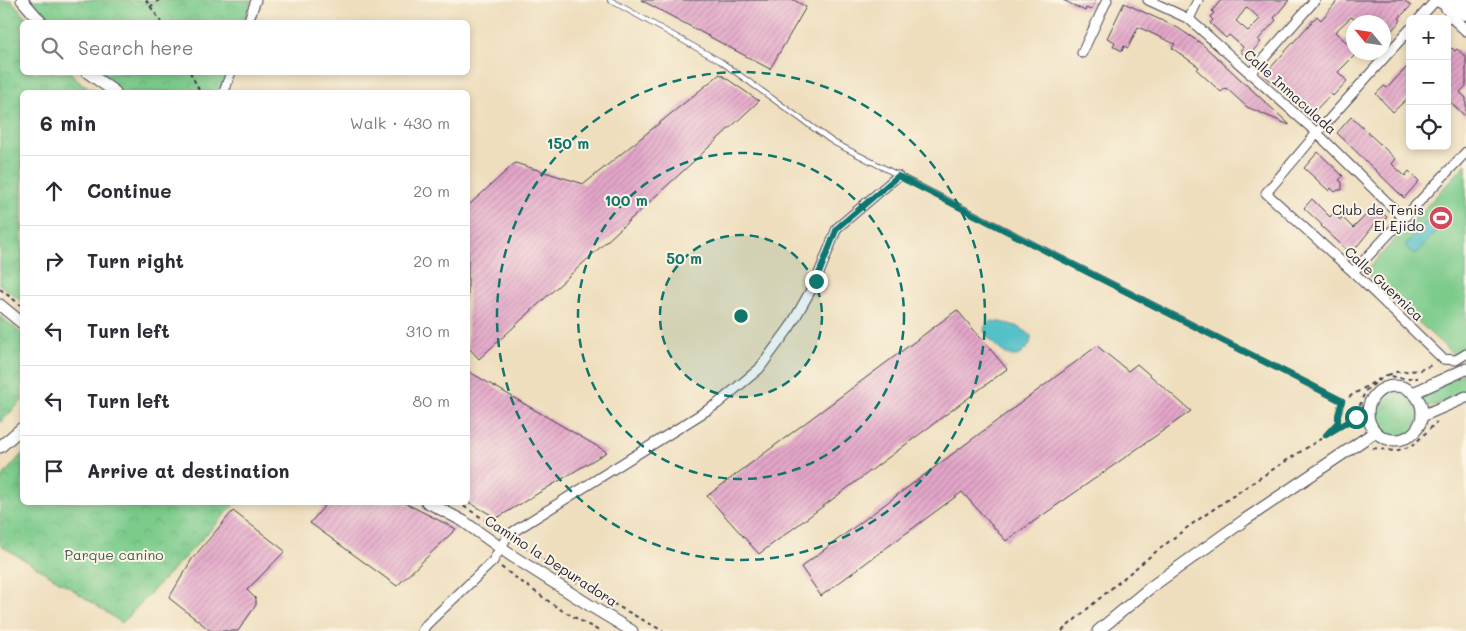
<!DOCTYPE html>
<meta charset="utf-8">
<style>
body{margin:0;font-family:Mali,sans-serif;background:#f2f2f3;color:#2b2b33}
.controls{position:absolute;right:15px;top:15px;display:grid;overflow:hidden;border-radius:8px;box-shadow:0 2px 8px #0003}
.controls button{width:45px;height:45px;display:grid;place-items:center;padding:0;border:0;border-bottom:1px solid #e1e1e2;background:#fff;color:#2b2b33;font:25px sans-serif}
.compass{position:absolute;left:1346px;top:15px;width:45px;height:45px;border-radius:50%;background:#fff;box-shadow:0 2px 8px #0003;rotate:299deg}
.stop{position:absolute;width:15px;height:15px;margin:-11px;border:4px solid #0f766e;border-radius:50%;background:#fff}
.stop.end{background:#0f766e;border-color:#fff;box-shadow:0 1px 5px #0008}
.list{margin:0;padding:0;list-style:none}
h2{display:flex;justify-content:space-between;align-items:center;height:65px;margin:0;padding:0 20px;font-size:21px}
h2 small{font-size:16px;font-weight:400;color:#7c7c81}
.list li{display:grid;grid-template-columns:32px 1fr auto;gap:15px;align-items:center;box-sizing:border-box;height:70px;padding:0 20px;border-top:1px solid #e1e1e2}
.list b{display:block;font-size:19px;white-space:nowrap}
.list em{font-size:16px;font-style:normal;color:#7c7c81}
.icon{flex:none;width:28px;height:28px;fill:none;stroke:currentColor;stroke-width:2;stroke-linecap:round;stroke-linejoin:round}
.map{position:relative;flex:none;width:1466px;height:631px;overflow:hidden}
.search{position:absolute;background:#fff;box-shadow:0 2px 8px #0003;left:20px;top:20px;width:450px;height:55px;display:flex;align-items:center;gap:12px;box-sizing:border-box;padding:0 18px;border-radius:8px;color:#7c7c81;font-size:19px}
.panel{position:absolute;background:#fff;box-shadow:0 2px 8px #0003;left:20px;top:90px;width:450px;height:415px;border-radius:8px}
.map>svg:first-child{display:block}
.grass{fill:url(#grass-tufts);stroke:#4f7663}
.park{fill:url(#park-crowns);stroke:#4f7663}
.pitch{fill:#7ccb8b;stroke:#4f7663}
.water{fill:#52c0c7;stroke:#3a7181}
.building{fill:url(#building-hatch);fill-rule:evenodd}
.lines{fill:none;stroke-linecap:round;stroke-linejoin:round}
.service-casing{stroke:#413e4e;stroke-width:6}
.minor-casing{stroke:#413e4e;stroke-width:11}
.tertiary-casing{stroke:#413e4e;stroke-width:13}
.secondary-casing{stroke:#413e4e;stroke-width:16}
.path{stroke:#413e4e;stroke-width:2;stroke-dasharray:4 4;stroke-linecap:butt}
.service{stroke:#fff;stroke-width:4.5}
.minor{stroke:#fff;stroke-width:9}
.tertiary{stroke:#fff;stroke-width:11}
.secondary{stroke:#fff;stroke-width:14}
.route{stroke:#0f766e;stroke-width:6}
.ring{fill:none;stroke:#0f766e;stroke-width:2.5;stroke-dasharray:9 6}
.labels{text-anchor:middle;stroke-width:4;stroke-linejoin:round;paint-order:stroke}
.street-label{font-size:14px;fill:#22223b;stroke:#fcf5e5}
.poi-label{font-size:14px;fill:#22223b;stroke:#fcf5e5;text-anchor:end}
.park-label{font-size:14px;fill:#425d57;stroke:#fcf5e5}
.centre{fill:#0f766e;stroke:#fcf5e5;stroke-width:2.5}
.ring-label{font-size:15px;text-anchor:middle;font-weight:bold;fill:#0f766e;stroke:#fcf5e5;stroke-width:4;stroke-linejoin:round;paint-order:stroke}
</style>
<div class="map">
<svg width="1466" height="631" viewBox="0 0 1466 631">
<defs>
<pattern id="grass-tufts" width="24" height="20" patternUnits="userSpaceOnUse" patternTransform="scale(1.25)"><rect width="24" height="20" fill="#7ccb8b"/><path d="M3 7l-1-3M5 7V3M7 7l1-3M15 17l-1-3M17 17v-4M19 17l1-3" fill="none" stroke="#6bae79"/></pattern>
<pattern id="park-crowns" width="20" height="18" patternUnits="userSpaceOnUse" patternTransform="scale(1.25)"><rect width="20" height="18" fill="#7ccb8b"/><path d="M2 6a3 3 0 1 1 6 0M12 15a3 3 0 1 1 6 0" fill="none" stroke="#6bae79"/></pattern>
<pattern id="building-hatch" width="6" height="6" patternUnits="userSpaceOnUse" patternTransform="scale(1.25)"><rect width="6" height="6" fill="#e4a6c9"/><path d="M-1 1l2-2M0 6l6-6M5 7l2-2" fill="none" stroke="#b887a4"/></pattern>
</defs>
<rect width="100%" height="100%" fill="#fcf5e5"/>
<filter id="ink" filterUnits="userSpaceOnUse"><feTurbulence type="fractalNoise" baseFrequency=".02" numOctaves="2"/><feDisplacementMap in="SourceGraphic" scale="10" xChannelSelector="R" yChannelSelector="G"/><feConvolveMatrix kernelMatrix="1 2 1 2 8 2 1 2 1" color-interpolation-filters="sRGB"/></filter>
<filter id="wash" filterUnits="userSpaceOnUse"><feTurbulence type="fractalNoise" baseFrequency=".0096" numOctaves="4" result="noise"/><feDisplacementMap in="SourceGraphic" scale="20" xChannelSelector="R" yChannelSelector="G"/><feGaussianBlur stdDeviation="1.12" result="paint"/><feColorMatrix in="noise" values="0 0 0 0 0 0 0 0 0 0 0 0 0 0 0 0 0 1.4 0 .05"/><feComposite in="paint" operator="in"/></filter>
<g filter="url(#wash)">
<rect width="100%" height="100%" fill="#eedebd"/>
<path class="grass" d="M1466 372V394L1424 409 1419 396Z
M1371 414a24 24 0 1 1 48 0a24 24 0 1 1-48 0Z"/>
<path class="park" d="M0 0H11L30 22H22V72L71 73 79 82 97 92H22V301L0 285Z
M22 0H251L244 22H41Z
M87 73H229L223 92H115Z
M0 316 22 334V401L0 423Z
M22 454V502L236 503 122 623 69 587 0 545V479Z"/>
<path class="pitch" d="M1466 164V343L1455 356 1365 272Z"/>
<path class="water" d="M1426 222 1436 231 1415 255 1405 246Z
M991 321C1005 322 1022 326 1031 336 1031 342 1030 346 1025 350 1022 353 1019 356 1015 356 1004 357 989 340 984 331L985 326Z"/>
<g id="blocks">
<path class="building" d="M641 0H794L806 7 770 69Z
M1063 0H1096L1091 10 1086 8 1085 11Z
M1221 0H1289L1274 18 1276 20 1258 40 1261 42 1247 57 1240 51 1243 47 1229 35 1226 38 1210 23 1213 20 1210 17 1214 13 1212 11ZM1247 7 1260 19 1248 31 1236 21Z
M1338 0H1404L1411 6 1399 18 1401 20 1384 39V22H1359L1351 17 1335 32 1354 49V56L1338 72 1347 81 1333 96 1331 94 1310 116 1264 75 1317 16 1321 20Z
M1124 3 1178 28 1202 44 1289 124V125L1247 107 1226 88 1221 92 1197 70 1199 67 1172 48 1175 44 1138 27 1128 48 1124 46 1122 51 1113 46 1115 42 1107 38Z
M1452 48 1455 51 1457 49 1466 57V86L1460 92 1466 98V117L1447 99V52Z
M1410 64V96L1393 112 1376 94 1384 86 1387 88Z
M720 74 759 101 479 359 468 347V206L515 163 584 184Z
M1351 117 1396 159 1392 164 1405 176 1409 171 1419 181 1404 198 1337 133Z
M1318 152 1343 176 1339 180 1342 182V190H1338L1335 192 1331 188 1329 191 1304 168Z
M1312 199 1330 217 1333 213 1340 220 1342 217 1353 228 1375 206 1387 217 1378 227 1375 224 1354 250 1350 246 1347 250 1321 226 1322 225 1304 208Z
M957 310 1007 369 759 554 707 496Z
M1097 346 1128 371 1137 364 1191 411 1006 541 962 492 821 596 801 567Z
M468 371 607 452 497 518 468 502Z
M328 502H403L456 529 397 586 310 523Z
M233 511 285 551 247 590 256 599V605L238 631H211L169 598 192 559Z"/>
</g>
</g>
<g filter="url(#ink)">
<use href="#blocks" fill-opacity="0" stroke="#413e4e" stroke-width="1"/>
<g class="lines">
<g class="service-casing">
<path id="service" d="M610 0 720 61 833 142 1342 401"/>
</g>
<g class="minor-casing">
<path id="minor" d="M1148 0 1189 19 1317 133 1403 218
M1189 19 1198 0
M1419 19 1436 0
M248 22 256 0
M1410 29 1317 133 1266 193 1353 272 1443 359 1456 360 1466 354
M1082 53 1107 0
M1250 74 1315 0
M224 92 231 72
M1353 272 1466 152
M422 631 427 624 493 561 508 535 717 404 759 369 790 327 816 281 837 228 898 176"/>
</g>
<g class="tertiary-casing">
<path id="tertiary" d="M22 0 41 22
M1443 2 1453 18 1466 30
M87 72 115 92
M0 305 22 323
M1368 413a27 27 0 1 1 54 0a27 27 0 1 1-54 0Z
M1413 393 1466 369
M1422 416 1466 397
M0 447 22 428
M427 502 463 521 509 554 594 608 632 631
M1098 631 1151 587 1246 519 1375 432"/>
</g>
<g class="secondary-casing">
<path id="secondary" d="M1439 0C1448 5 1457 5 1465 0
M1450 4 1466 13"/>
</g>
<path class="path" d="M146 0 161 22
M150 7 159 0
M190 72 200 92
M0 289 22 306
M1388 375 1396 372 1420 370 1434 364
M1349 397 1379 379
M1328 433 1338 422V415L1340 407
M1373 448 1395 451 1412 446 1437 422
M457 502 501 530
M517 542 577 583
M501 567 558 608 599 631
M592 592 663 631
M1062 631C1103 595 1144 560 1188 527 1243 488 1299 452 1356 417L1365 391 1386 375 1400 378H1418"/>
<use href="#service" class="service"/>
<use href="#minor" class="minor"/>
<use href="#tertiary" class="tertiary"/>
<use href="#secondary" class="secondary"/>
</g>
</g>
<g class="lines" filter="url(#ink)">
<path class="route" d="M816 281 837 228 898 176 1342 401 1338 415V422L1326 435 1356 417"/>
</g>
<circle cx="741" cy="316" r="81" fill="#0f766e" fill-opacity=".12"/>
<g class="ring">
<circle cx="741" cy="316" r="81"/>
<circle cx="741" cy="316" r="163"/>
<circle cx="741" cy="316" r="244"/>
</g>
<defs>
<g id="stadium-disc" transform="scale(1.25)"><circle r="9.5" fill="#d1495b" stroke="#fcf5e5"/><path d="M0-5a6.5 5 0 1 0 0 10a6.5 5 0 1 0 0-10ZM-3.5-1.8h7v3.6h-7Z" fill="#fff"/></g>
</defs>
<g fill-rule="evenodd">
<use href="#stadium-disc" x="1441" y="218"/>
</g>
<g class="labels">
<g class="street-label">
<text transform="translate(1290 92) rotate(42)" y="5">Calle Inmaculada</text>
<text transform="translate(1384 284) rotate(43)" y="5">Calle Guernica</text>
<text transform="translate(551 561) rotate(33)" y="5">Camino la Depuradora</text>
</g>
<g class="poi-label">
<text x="1424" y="215">Club de Tenis<tspan x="1424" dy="16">El Ejido</tspan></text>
</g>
<g class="park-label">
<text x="114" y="560">Parque canino</text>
</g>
</g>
<circle cx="741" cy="316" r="8" class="centre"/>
<g class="ring-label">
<text x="568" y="149">150 m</text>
<text x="626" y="206">100 m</text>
<text x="684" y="264">50 m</text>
</g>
</svg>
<div class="controls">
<button>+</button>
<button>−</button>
<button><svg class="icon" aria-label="locate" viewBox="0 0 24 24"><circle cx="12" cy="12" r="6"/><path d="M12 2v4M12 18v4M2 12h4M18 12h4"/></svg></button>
</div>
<svg class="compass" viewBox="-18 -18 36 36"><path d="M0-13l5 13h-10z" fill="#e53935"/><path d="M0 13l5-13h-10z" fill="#7c7c81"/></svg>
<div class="stop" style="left:1356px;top:417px"></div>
<div class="stop end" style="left:816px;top:281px"></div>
<div class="search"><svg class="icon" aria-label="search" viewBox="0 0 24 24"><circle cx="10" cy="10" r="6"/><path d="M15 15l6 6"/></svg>Search here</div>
<section class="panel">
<h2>6 min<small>Walk · 430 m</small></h2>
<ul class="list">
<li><svg class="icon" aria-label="ahead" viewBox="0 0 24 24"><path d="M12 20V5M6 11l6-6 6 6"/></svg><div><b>Continue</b></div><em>20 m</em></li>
<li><svg class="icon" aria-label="right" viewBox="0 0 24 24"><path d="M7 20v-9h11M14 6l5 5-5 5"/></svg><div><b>Turn right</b></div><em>20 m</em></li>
<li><svg class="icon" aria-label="left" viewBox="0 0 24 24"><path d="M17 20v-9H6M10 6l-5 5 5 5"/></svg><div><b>Turn left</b></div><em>310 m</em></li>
<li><svg class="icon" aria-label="left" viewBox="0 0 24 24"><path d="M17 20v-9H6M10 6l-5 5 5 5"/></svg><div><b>Turn left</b></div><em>80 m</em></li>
<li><svg class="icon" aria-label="arrive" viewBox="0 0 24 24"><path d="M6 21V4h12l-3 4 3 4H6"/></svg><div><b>Arrive at destination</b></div></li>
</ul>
</section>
</div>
